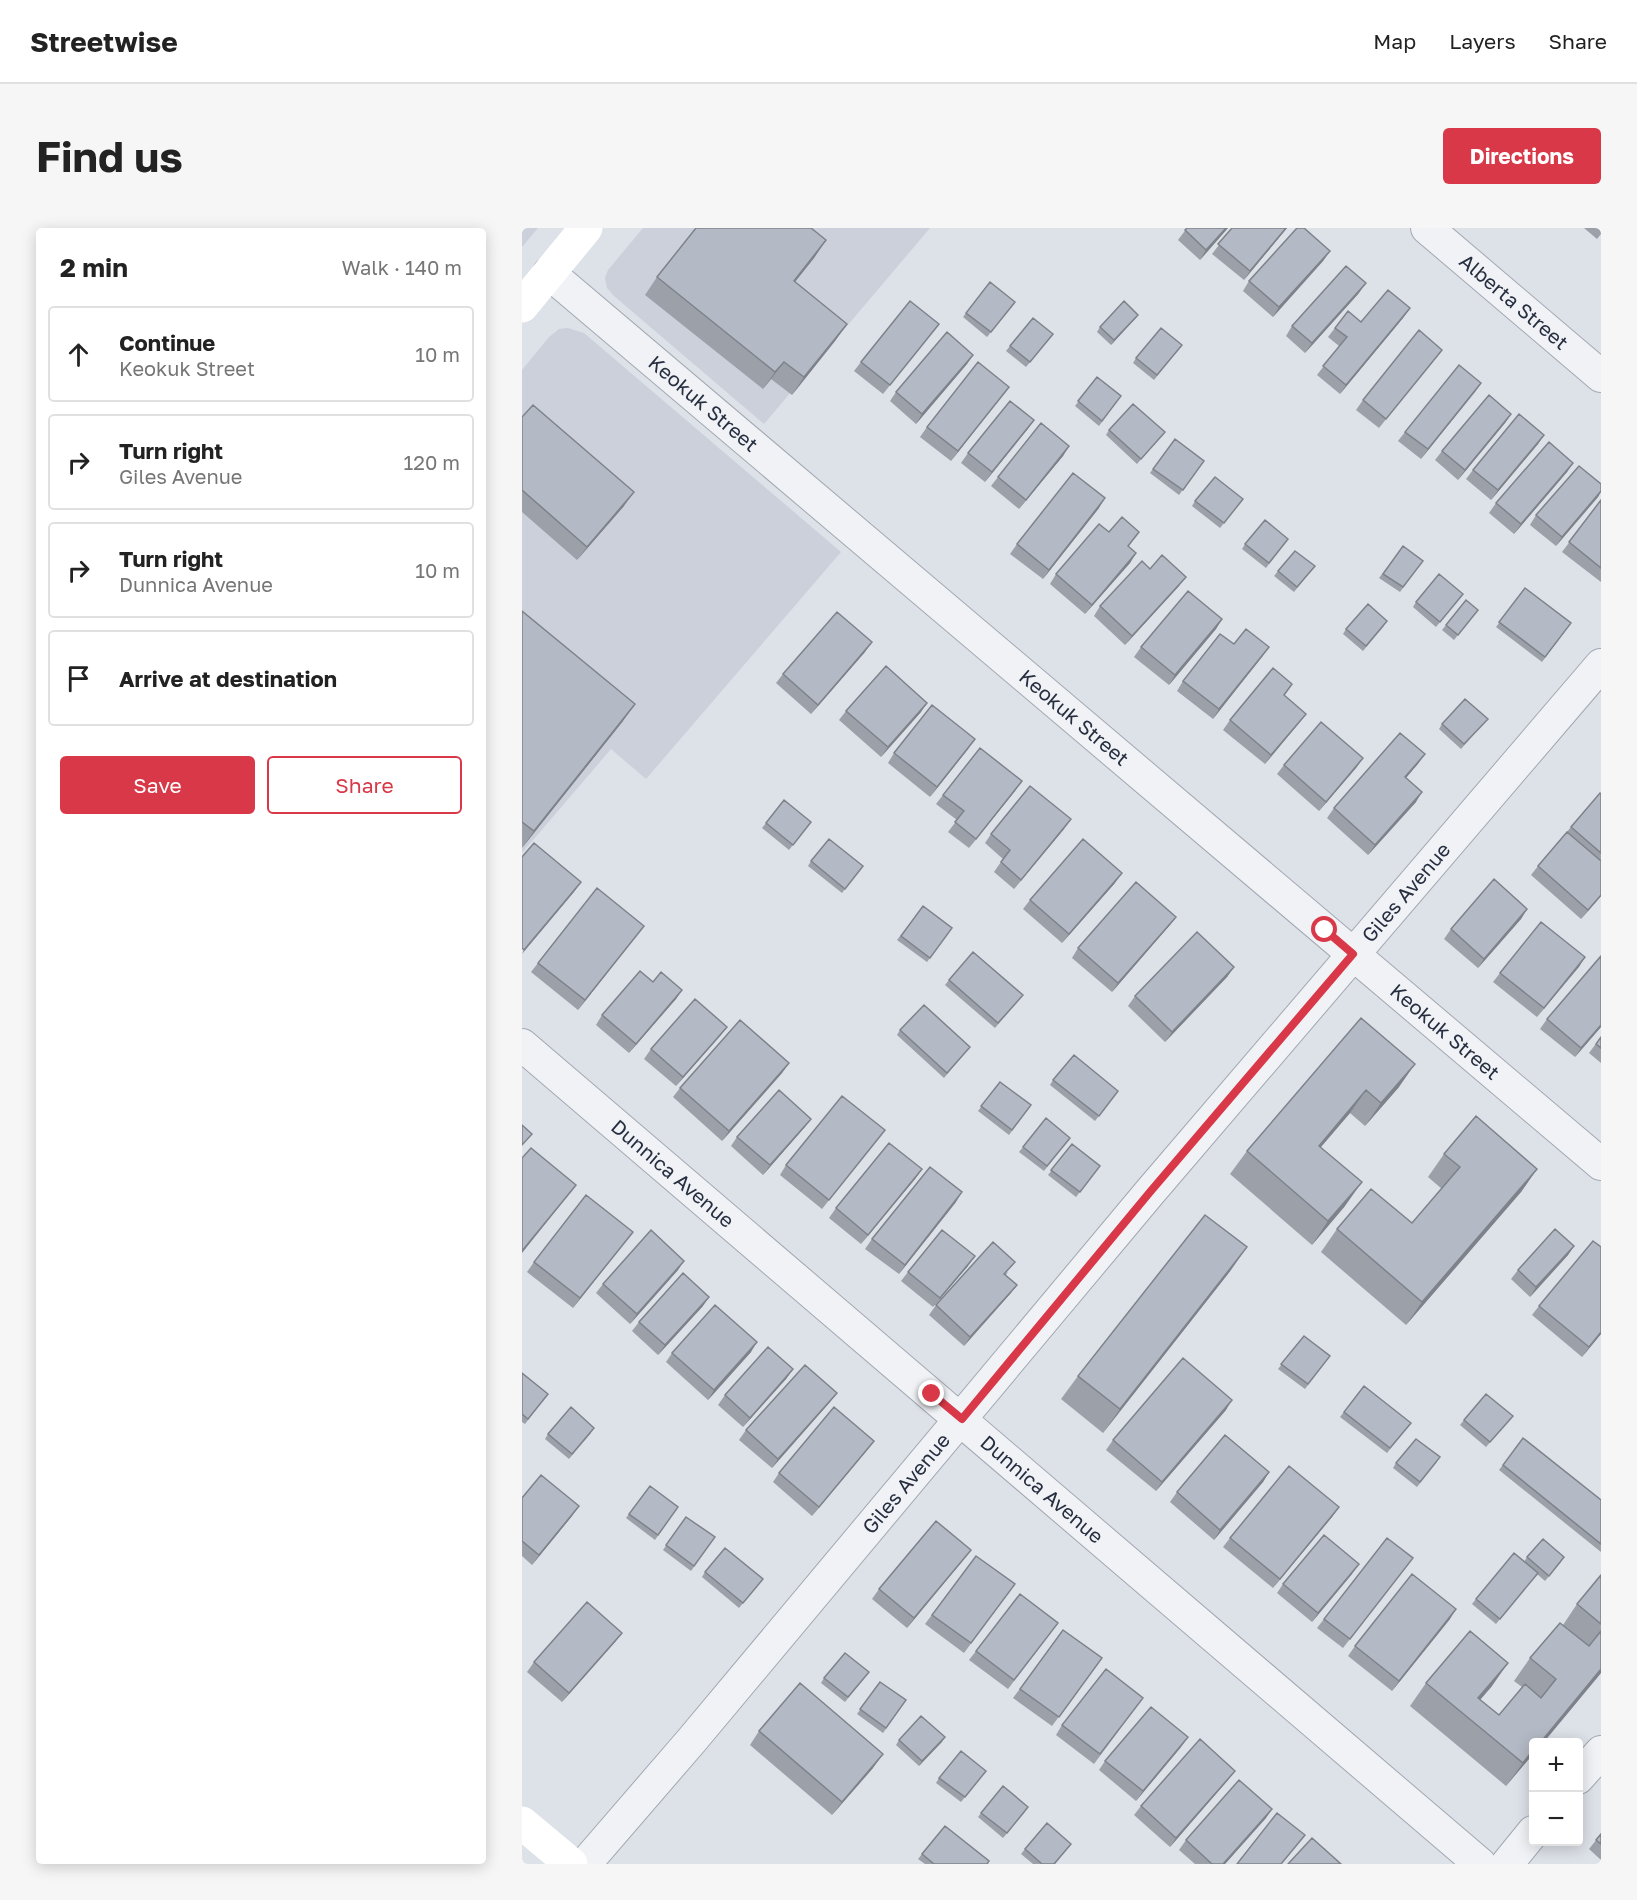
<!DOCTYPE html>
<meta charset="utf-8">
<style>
body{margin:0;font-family:"Golos Text",sans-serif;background:#f6f6f6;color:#222}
.controls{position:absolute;right:18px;bottom:18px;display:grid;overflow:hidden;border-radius:6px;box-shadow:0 3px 15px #0003}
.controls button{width:54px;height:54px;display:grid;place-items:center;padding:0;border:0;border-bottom:2px solid #e0e0e0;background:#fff;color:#222;font:30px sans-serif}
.stop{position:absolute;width:18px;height:18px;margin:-14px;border:4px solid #d83848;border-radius:50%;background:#fff}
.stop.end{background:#d83848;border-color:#fff;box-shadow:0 2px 6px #0008}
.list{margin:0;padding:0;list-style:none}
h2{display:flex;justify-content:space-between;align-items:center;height:78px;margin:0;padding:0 24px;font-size:26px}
h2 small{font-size:20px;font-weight:400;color:#767676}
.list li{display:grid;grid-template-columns:39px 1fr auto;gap:18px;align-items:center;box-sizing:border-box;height:96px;margin:0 12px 12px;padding:0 12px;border:2px solid #e0e0e0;border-radius:6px}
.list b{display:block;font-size:22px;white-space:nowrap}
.list p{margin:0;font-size:20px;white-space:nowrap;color:#767676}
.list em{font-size:20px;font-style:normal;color:#767676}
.actions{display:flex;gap:12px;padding:18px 24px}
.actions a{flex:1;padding:14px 0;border:2px solid #d83848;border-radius:6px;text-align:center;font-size:21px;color:#d83848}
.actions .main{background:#d83848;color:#fff}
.icon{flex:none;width:33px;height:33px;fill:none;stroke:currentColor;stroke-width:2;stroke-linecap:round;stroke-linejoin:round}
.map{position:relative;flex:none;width:1079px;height:1636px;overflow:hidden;border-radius:6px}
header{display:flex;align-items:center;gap:36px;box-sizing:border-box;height:84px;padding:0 30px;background:#fff;border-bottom:2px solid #e0e0e0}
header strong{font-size:28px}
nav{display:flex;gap:33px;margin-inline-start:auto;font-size:21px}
.intro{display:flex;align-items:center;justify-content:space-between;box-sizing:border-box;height:144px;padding:0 36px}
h1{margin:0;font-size:42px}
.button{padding:15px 27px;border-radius:6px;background:#d83848;color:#fff;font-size:21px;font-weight:700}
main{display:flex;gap:36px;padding:0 36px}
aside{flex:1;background:#fff;border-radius:6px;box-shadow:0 3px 15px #0003}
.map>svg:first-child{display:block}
.built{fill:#cbd0da}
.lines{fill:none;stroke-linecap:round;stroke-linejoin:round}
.minor-casing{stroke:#a2a8b2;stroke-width:34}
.minor{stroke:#f0f2f6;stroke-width:32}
.secondary{stroke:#fff;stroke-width:33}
.wall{fill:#9ba0a9}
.shaded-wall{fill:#7e828a}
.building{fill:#b4bac5;stroke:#7e828a;stroke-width:1.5}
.route{stroke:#d83848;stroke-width:8}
.labels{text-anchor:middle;stroke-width:6;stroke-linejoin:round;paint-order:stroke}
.street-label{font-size:20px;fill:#262e40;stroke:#edf0f6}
</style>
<header>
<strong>Streetwise</strong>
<nav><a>Map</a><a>Layers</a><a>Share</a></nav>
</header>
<div class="intro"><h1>Find us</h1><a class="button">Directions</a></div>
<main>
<aside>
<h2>2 min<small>Walk · 140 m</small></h2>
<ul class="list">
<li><svg class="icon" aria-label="ahead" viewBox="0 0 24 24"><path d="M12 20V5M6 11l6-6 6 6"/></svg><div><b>Continue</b><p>Keokuk Street</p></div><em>10 m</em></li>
<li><svg class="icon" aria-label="right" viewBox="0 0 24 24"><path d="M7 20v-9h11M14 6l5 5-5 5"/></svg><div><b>Turn right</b><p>Giles Avenue</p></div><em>120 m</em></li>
<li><svg class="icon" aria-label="right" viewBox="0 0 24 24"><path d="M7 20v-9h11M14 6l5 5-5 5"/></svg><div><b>Turn right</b><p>Dunnica Avenue</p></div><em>10 m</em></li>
<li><svg class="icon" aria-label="arrive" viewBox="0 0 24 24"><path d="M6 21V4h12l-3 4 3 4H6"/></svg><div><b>Arrive at destination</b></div></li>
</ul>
<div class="actions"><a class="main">Save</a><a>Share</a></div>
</aside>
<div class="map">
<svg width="1079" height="1636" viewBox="0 0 1079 1636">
<rect width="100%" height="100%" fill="#dde1e8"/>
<path class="built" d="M0 0H16L0 19Z
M121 0H408L242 196 92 68 85 60 83 50 86 42Z
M46 100 62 105 319 324 124 551 89 521 0 625V142L27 109 37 101Z"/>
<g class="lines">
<g class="minor-casing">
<g id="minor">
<path id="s1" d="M905 0 1079 148"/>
<path id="s2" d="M27 45 1079 936"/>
<path id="s3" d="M0 817 958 1636"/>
<path d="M1056 1550 1079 1524"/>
<path id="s4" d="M63 1636 170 1512 628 964 1079 437"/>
<path d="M985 1636 1011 1604"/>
</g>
</g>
<use href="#minor" class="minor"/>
<path class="secondary" d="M0 78 64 0
M0 1595 49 1636"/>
</g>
<path class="wall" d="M665 0H706L678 32 656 12Z
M710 0H765L722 52 690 26Z
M1062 0H1079V6L1075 11Z
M304 12 292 30 273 54 325 96 313 113 270 167 249 151 241 161 123 67 135 49Z
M808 23 801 33 751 89 721 63 727 53Z
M468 54 489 79 465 109 441 89Z
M837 65 783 125 764 108 770 98Z
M888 80 881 90 818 166 795 147 817 118 806 109 813 100 839 94Z
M616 87 589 117 575 104 578 99Z
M410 105 361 166 332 143 339 134Z
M531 106 504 139 484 123 488 118Z
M656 122 632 152 611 135 614 130Z
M920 122 857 200 834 182 841 172Z
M451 127 445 136 394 196 368 173 374 164Z
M575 149 599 168 577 198 553 178Z
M959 155 899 231 876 213 883 204Z
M487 159 429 233 398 209 405 199Z
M989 186 983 195 936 252 913 232 920 223Z
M0 189 102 278 55 332 0 284Z
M512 192 463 254 439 235 446 225Z
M587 202 643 204 615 236 584 207Z
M1022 207 1016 216 969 272 944 251 951 242Z
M653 211 682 233 657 267 628 245Z
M547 218 541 228 497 281 469 258 476 249Z
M1051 235 1045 244 992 306 967 285 974 275Z
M1079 256V264L1076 269 1034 318 1008 297 1014 287Z
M721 271 698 300 670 278 673 273Z
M1079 272V354L1040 324Z
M577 280 521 351 488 326 495 316Z
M587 304H617L606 319 614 325 608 335 563 386 528 356 534 346Z
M766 311 744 340 720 321 723 316Z
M881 318 901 333 878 364 857 350Z
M793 338 772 364 752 348 756 343Z
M628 341 657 358 603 417 572 388 578 378Z
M1003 360 1049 395 1020 434 974 399Z
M941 366 914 399 891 379 894 374Z
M0 383 101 493 0 620Z
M952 387 932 412 920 402 924 397Z
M700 391 694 401 647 457 612 429 619 419Z
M862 398 841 423 821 406 824 401Z
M747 419 691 491 655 463 661 453Z
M343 424 289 486 254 455 261 446Z
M324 483 399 484 359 529 317 492Z
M708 492 777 495 743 536 701 502Z
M962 495 939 521 917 501 920 496Z
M446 521 408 569 366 535 372 525Z
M903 526 884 550 894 574 846 627 805 590 812 580Z
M841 530 834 540 797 583 755 546 762 537Z
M493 563 447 620 426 604 435 592 414 576 421 567Z
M1079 566V668L1059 691 1009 647 1016 638 1049 599Z
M262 572 289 594 267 622 240 600Z
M542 601 492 661 472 644 481 631 463 615 469 606Z
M289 633 341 638 320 665 286 638Z
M593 655 540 715 501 681 508 672Z
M401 678 430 700 405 734 375 712Z
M1005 681 999 691 956 740 922 711 929 701Z
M654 689 647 698 590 764 550 730 556 720Z
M115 707 56 782 9 744 16 735Z
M1063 729 1015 789 971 754 978 745Z
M712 739 705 749 643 814 606 778 613 768Z
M427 752 497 772 473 800 423 757Z
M131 754 160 762 154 771 107 825 74 797 80 787Z
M839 790 877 859 843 898 828 885 799 919 823 978 790 1017 708 946 725 923Z
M1025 791 1079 799 1053 829 1018 801Z
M205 799 198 808 154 858 122 831 129 821Z
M378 802 448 819 422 850 375 807Z
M1079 809V835L1067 825Z
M267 835 260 845 200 913 151 869 158 860Z
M531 852 596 863 573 893 528 857Z
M478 854 509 877 487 907 456 883Z
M289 891 282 900 241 947 209 918 215 909Z
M356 911 300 981 258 947 264 937Z
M545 914 522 943 497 924 501 919Z
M550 916 578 938 554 969 526 947Z
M922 926 1015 941 999 964 884 1097 799 1024 815 1001 890 995 920 961 906 949Z
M400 941 393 951 339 1016 307 990 314 980Z
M434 974 377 1046 343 1021 350 1011Z
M111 1004 51 1080 5 1044 12 1034Z
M1052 1018 1046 1027 1008 1069 989 1051 996 1042Z
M446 1038 411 1079 379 1053 386 1044Z
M156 1042 108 1096 74 1065 81 1056Z
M709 1042 581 1205 539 1171 556 1148Z
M486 1044 484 1047 495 1057 488 1066 442 1118 407 1087 414 1077Z
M181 1078 136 1127 110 1103 117 1094Z
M1017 1078 1079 1106 1060 1129 1010 1087Z
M782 1108 808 1128 783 1161 756 1141Z
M229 1124 186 1172 144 1134 150 1125Z
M271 1141 264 1151 221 1199 196 1177 203 1167Z
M0 1145 26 1166 3 1196 0 1194Z
M842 1158 889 1195 865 1225 818 1189Z
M308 1174 250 1240 217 1212 224 1202Z
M704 1182 634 1263 584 1222 591 1212Z
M942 1192 987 1193 964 1219 938 1197Z
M69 1205 47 1231 23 1211 26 1206Z
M1001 1210 1079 1272V1324L977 1242Z
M345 1222 290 1288 251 1254 257 1245Z
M915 1234 895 1259 871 1240 874 1235Z
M747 1244 741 1254 692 1312 648 1274 655 1264Z
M128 1258 156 1279 133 1312 104 1290Z
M0 1270 50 1288 10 1337 0 1328Z
M817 1279 810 1289 751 1360 701 1319 708 1310Z
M164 1289 193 1309 169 1343 141 1322Z
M454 1328 493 1356 442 1425 403 1396Z
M1005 1329 1039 1334 1023 1353 1015 1346 974 1396 950 1376 954 1371 1002 1334Z
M442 1331 385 1400 350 1371 357 1361Z
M884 1339 821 1420 795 1400 802 1391Z
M183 1344 241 1351 217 1380 180 1349Z
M830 1346 790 1394 755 1365 761 1356Z
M1079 1347V1445L1021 1515H1011V1526L984 1558 888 1478 904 1455 970 1458 958 1472 977 1487 1000 1459 992 1453 1008 1430 1041 1397 1055 1376Z
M928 1391 870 1463 826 1428 833 1418Z
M536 1395 486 1461 447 1432 454 1423Z
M541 1402 580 1430 530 1498 491 1470Z
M100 1405 93 1414 40 1474 5 1444 12 1434Z
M344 1448 323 1474 299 1455 302 1450Z
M358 1454 384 1472 361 1505 335 1486Z
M621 1470 572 1536 534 1507 540 1497Z
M237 1503 351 1540 310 1587 228 1517Z
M423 1509 397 1538 374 1517 377 1512Z
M659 1519 614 1573 577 1542 583 1533Z
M464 1543 439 1574 414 1555 417 1550Z
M706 1552 648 1619 612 1587 619 1578Z
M503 1584 481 1610 456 1589 459 1585Z
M744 1590 703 1636H673L657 1622 664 1612Z
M1079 1606V1632L1067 1621Z
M549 1616 533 1636H511L499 1626 503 1621Z
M400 1626 465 1636H403L396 1631Z"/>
<path class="shaded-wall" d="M704 0H706L678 32 684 22Z
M764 0H765L722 52 728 43Z
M304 12 292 30 260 70 272 53Z
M808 23 801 33 751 89 757 79Z
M844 55 837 65 783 125 790 115Z
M888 80 881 90 818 166 824 157Z
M616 87 613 91 589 117 592 112Z
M325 96 313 113 270 167 282 149Z
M451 127 445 136 394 196 400 186Z
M262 134 249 151 241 161 253 144Z
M959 155 953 164 899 231 906 221Z
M487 159 480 168 429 233 436 223Z
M989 186 983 195 936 252 943 242Z
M512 192 505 202 463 254 470 244Z
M1022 207 1016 216 969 272 976 262Z
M547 218 541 228 497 281 504 272Z
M1051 235 1045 244 992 306 999 296Z
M1079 263 1076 269 1034 318 1040 309Z
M112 264 102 278 55 332 65 319Z
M583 270 577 280 521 351 527 342Z
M614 325 608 335 563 386 570 377Z
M664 349 657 358 603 417 610 408Z
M700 391 694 401 647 457 653 447Z
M350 414 343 424 289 486 296 477Z
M747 419 740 429 691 491 697 481Z
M405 475 399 484 359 529 366 519Z
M113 476 101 493 0 620 12 603Z
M784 486 777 495 743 536 749 527Z
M453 511 446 521 408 569 415 559Z
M903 526 896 536 876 559 883 549Z
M841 530 834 540 797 583 804 574Z
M500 553 493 563 447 620 454 611Z
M900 564 894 574 846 627 853 617Z
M549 591 542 601 492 661 499 652Z
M600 645 593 655 540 715 547 706Z
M59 654 52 664 0 726 2 722Z
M1079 667V668L1059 691 1066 682Z
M1005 681 999 691 956 740 962 731Z
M654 689 647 698 590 764 596 755Z
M122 698 115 707 56 782 63 772Z
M1063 729 1057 739 1015 789 1022 780Z
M712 739 705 749 643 814 650 804Z
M160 762 154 771 107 825 114 816Z
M1079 797V799L1053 829 1059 820Z
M205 799 198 808 154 858 161 849Z
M267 835 260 845 200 913 207 903Z
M893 836 877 859 843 898 859 875Z
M844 862 828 885 780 941 797 918Z
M289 891 282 900 241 947 248 937Z
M400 941 393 951 339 1016 346 1007Z
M1015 941 999 964 884 1097 900 1074Z
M840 954 823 978 790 1017 806 993Z
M54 957 47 966 0 1025V1023Z
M440 964 434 974 377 1046 383 1037Z
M111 1004 104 1013 51 1080 58 1070Z
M1052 1018 1046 1027 1008 1069 1014 1059Z
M725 1019 709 1042 581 1205 598 1181Z
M453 1028 446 1038 411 1079 418 1070Z
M162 1033 156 1042 108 1096 115 1086Z
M495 1057 488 1066 442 1118 448 1109Z
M187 1069 181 1078 136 1127 143 1117Z
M1079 1104V1106L1060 1129 1067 1119Z
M235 1114 229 1124 186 1172 192 1162Z
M271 1141 264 1151 221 1199 228 1190Z
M315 1165 308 1174 250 1240 256 1231Z
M710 1172 704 1182 634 1263 640 1254Z
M352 1213 345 1222 290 1288 297 1279Z
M747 1244 741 1254 692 1312 698 1302Z
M57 1278 50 1288 10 1337 17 1327Z
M817 1279 810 1289 751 1360 758 1351Z
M449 1322 442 1331 385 1400 392 1390Z
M837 1336 830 1346 790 1394 796 1385Z
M934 1381 928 1391 870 1463 877 1453Z
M100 1405 93 1414 40 1474 47 1465Z
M986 1435 970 1458 944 1488 956 1470Z
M1079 1441V1445L1021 1515H1018Z
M423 1509 420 1514 397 1538 400 1533Z
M666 1509 659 1519 614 1573 621 1563Z
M1011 1522V1526L984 1558 1001 1535Z
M361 1526 351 1540 310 1587 320 1574Z
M713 1543 706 1552 648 1619 654 1610Z
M750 1581 744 1590 703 1636H701Z"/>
<path class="building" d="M174 0H289L304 12 272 53 325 96 282 149 262 134 253 144 135 49Z
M665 0H704L684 22 663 2Z
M710 0H764L728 43 696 16Z
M775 0H782L808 23 757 79 727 53Z
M824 38 844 55 790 115 770 98Z
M468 54 493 74 469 104 444 85Z
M866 62 888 80 824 157 801 138 825 109 813 100 826 83 839 94Z
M388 73 417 96 368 157 339 134Z
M602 73 616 87 592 112 578 99Z
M511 90 531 106 508 134 488 118Z
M639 100 660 117 635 147 614 130Z
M897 102 920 122 864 191 841 172Z
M425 104 451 127 400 186 374 164Z
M456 134 487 159 436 223 405 199Z
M937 137 959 155 906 221 883 204Z
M575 149 599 168 580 193 556 173Z
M967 167 989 186 943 242 920 223Z
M488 173 512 192 470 244 446 225Z
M611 176 643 204 619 231 587 202Z
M11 177 112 264 65 319 0 262V189Z
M997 186 1022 207 976 262 951 242Z
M519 195 547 218 504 272 476 249Z
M653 211 682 233 661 262 631 241Z
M1027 214 1051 235 999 296 974 275Z
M1057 238 1079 256V263L1040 309 1014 287Z
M551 245 583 270 527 342 495 316Z
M693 249 721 271 702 295 673 273Z
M1079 272V340L1047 314Z
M600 289 617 304 606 318 614 325 570 377 534 346 577 296 587 304Z
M743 292 766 311 747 335 723 316Z
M881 318 901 333 881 359 861 346Z
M773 323 793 338 775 359 756 343Z
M640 327 664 349 610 408 578 378 620 333 628 341Z
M917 346 941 366 918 394 894 374Z
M1003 360 1049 395 1023 429 977 394Z
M666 363 700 391 653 447 619 419Z
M944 372 956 382 936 407 924 397Z
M846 376 865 393 844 418 824 401Z
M0 383 113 476 12 603 0 594Z
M315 384 350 414 296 477 261 446Z
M724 401 747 419 697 481 661 453 698 406 712 416Z
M364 438 405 475 366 519 324 483Z
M751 440 770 456 762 467 784 486 749 527 708 492Z
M943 471 966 491 942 516 920 496Z
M410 477 453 511 415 559 372 525Z
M799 494 841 530 804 574 762 537Z
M878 505 903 526 883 549 900 564 853 617 812 580Z
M458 520 500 553 454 611 433 594 442 583 421 567Z
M508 558 549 591 499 652 479 634 488 622 469 606Z
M1078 565 1079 566V625L1049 599Z
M262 572 289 594 271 617 244 595Z
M1045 604 1079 633V667L1066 682 1016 638Z
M307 611 341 638 323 661 289 633Z
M561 611 600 645 547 706 508 672Z
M12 615 59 654 2 722 0 720V629Z
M972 651 1005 681 962 731 929 701Z
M614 654 654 689 596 755 556 720Z
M75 660 122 698 63 772 16 735Z
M401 678 430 700 408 730 379 708Z
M1019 694 1063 729 1022 780 978 745Z
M675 704 712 739 650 804 613 768Z
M451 724 501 767 476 795 427 752Z
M1079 728V797L1059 820 1025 791Z
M118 743 131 754 139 744 160 762 114 816 80 787Z
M173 771 205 799 161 849 129 821Z
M402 777 448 819 425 845 378 802Z
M839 790 893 836 859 875 844 862 797 918 840 954 806 993 725 923Z
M218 792 267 835 207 903 158 860Z
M1079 809V820L1074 816Z
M552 827 596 863 577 888 531 852Z
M478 854 509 877 490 902 459 878Z
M257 862 289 891 248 937 215 909Z
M320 868 363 902 307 972 264 937Z
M954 888 1015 941 900 1074 815 1001 849 961 890 995 938 939 922 926Z
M524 890 548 910 525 938 501 919Z
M0 897 10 906 0 917Z
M367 915 400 941 346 1007 314 980Z
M550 916 578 938 558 964 529 942Z
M9 920 54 957 0 1023V930Z
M408 939 440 964 383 1037 350 1011Z
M64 967 111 1004 58 1070 12 1034Z
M683 987 725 1019 598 1181 556 1148Z
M1033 1001 1052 1018 1014 1059 996 1042Z
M129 1002 162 1033 115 1086 81 1056Z
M420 1002 453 1028 418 1070 386 1044Z
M1071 1013 1079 1019V1104L1067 1119 1017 1078Z
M471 1014 493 1034 482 1046 495 1057 448 1109 414 1077Z
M161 1045 187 1069 143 1117 117 1094Z
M193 1077 235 1114 192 1162 150 1125Z
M782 1108 808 1128 786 1156 759 1136Z
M246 1119 271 1141 228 1190 203 1167Z
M661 1130 710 1172 640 1254 591 1212Z
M283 1137 315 1165 256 1231 224 1202Z
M0 1145 26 1166 6 1191 0 1186Z
M842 1158 889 1195 868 1220 822 1184Z
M964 1166 991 1188 968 1214 942 1192Z
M49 1179 72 1200 50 1226 26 1206Z
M312 1179 352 1213 297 1279 257 1245Z
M703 1207 747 1244 698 1302 655 1264Z
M1001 1210 1079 1272V1316L981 1237Z
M894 1211 918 1229 898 1254 874 1235Z
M767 1238 817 1279 758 1351 708 1310Z
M19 1247 57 1278 17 1327 0 1313V1270Z
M128 1258 156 1279 136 1307 107 1286Z
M164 1289 193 1309 172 1338 144 1317Z
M414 1293 449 1322 392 1390 357 1361Z
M802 1307 837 1336 796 1385 761 1356Z
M865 1310 891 1330 828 1411 802 1391Z
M1021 1311 1042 1329 1027 1348 1005 1329Z
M203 1320 241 1351 221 1375 183 1344Z
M992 1325 1016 1345 978 1391 954 1371Z
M454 1328 493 1356 449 1415 410 1387Z
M890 1346 934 1381 877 1453 833 1418Z
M1079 1347V1396L1055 1376Z
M498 1366 536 1395 492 1452 454 1423Z
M65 1374 100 1405 47 1465 12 1434Z
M1038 1395 1067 1418 1079 1403V1441L1018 1515H1011V1522L1001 1535 904 1455 948 1403 986 1435 956 1470 977 1487 1003 1456 1019 1470 1034 1451 1008 1430Z
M541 1402 580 1430 537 1489 498 1461Z
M323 1425 347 1444 326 1469 302 1450Z
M584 1441 621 1470 578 1526 540 1497Z
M358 1454 384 1472 364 1500 338 1481Z
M278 1455 361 1526 320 1574 237 1503Z
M629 1479 666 1509 621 1563 583 1533Z
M399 1488 423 1509 400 1533 377 1512Z
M678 1511 713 1543 654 1610 619 1578Z
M439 1523 464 1543 443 1569 417 1550Z
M717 1552 750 1581 701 1636H690L664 1612Z
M481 1558 506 1579 485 1605 459 1585Z
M755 1585 783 1607 759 1636H715Z
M525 1595 549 1616 532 1636H520L503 1621Z
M423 1598 467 1633 465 1636H412L400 1626Z
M1079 1606V1616L1074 1612Z
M790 1610 819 1636H766Z"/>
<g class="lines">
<path class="route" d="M410 1166 440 1191 628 964 831 726 803 702"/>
</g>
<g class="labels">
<g class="street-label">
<text dy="7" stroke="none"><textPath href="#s1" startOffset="114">Alberta Street</textPath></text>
<text dy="7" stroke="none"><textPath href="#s2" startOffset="202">Keokuk Street</textPath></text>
<text dy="7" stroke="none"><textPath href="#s2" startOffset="688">Keokuk Street</textPath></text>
<text dy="7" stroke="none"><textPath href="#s4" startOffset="1272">Giles Avenue</textPath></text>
<text dy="7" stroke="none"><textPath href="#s2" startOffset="1174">Keokuk Street</textPath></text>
<text dy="7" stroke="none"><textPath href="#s3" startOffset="198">Dunnica Avenue</textPath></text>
<text dy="7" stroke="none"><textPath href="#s4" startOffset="498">Giles Avenue</textPath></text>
<text dy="7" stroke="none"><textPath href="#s3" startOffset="684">Dunnica Avenue</textPath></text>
</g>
</g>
</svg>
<div class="controls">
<button>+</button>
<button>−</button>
</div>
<div class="stop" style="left:803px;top:702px"></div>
<div class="stop end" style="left:410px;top:1166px"></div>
</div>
</main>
